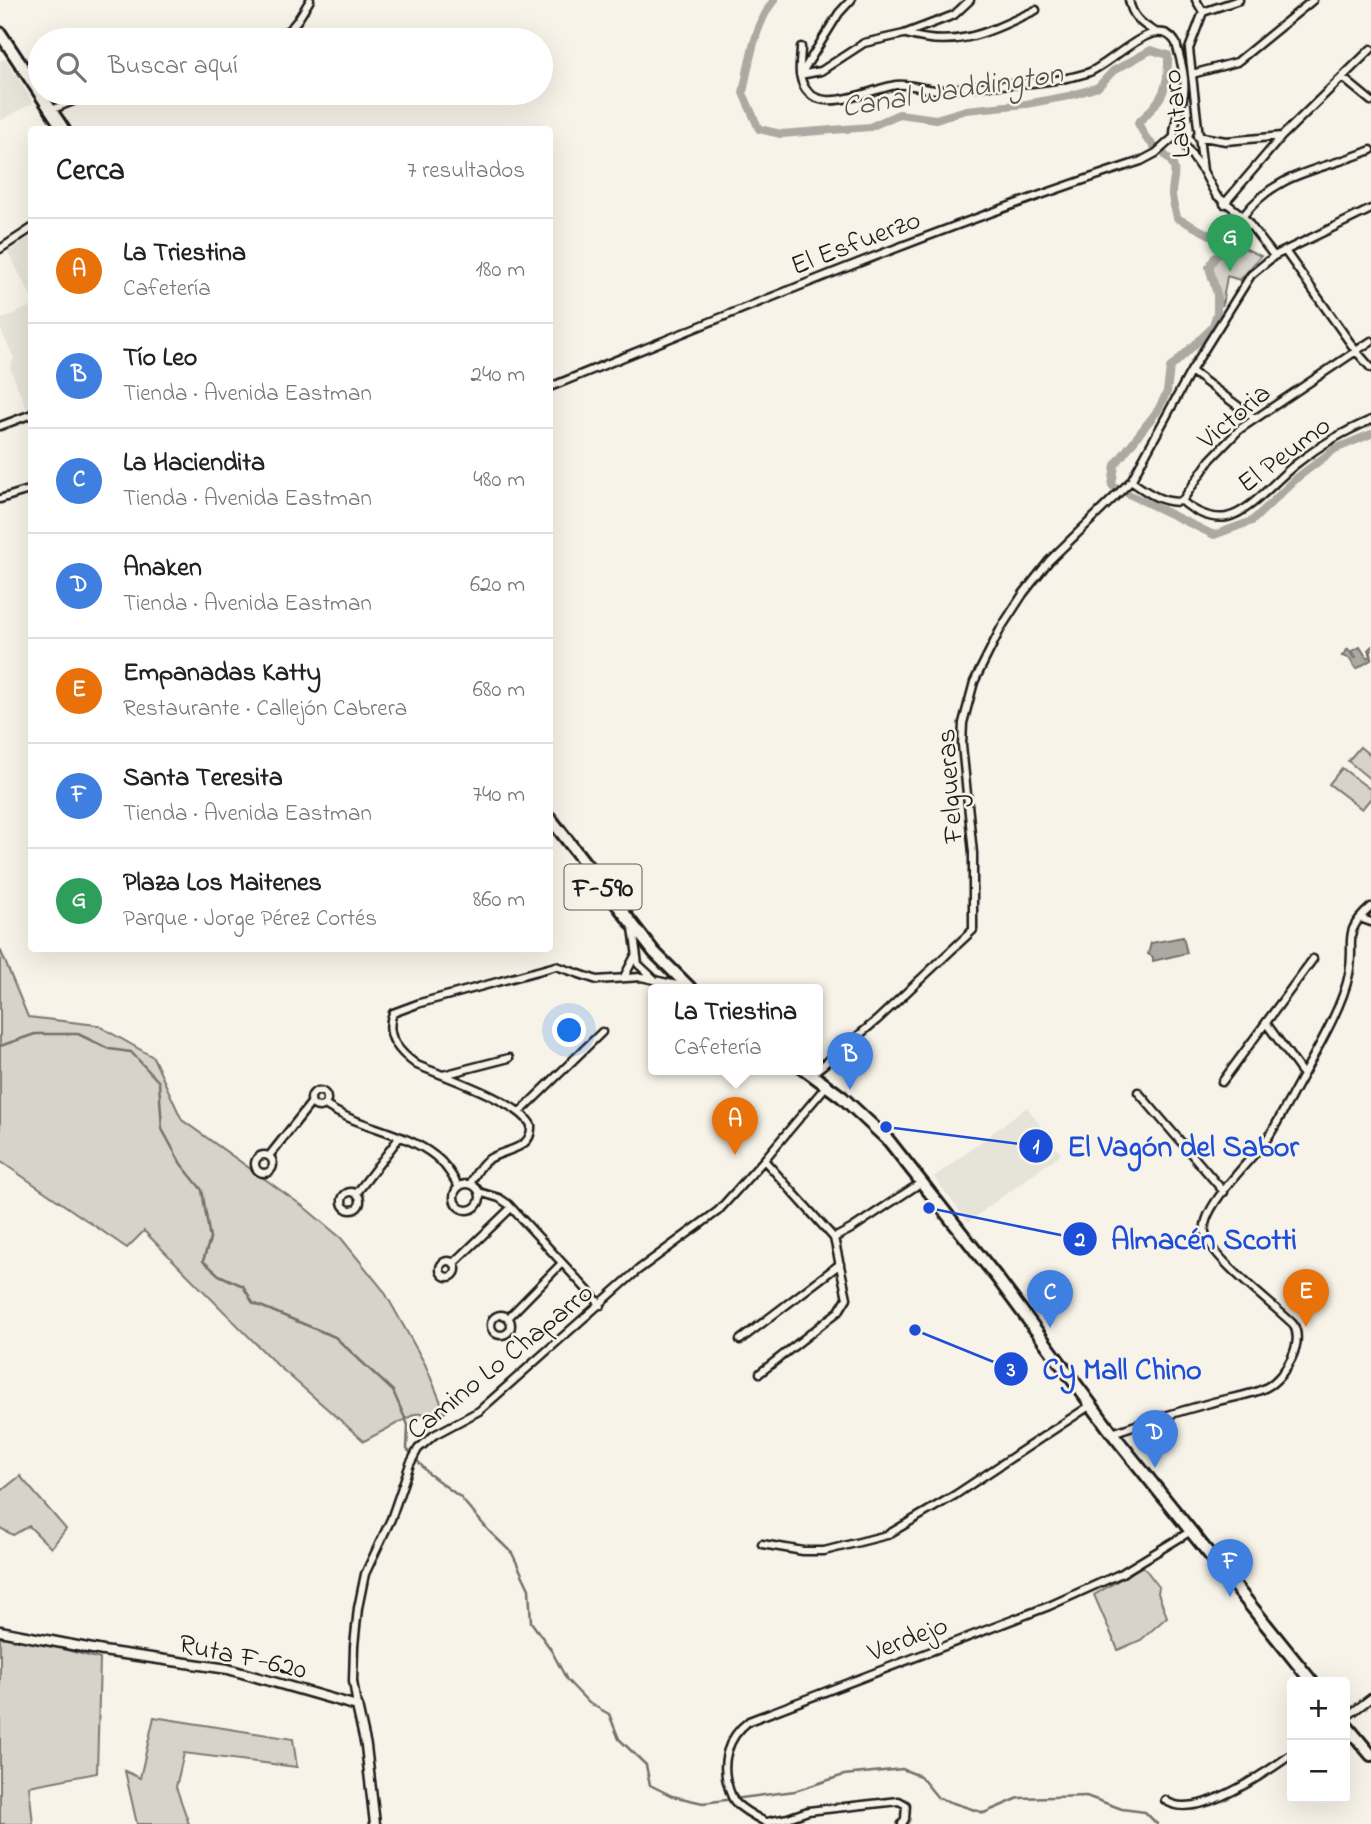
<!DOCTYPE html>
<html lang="es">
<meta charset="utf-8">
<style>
body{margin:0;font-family:"Indie Flower",sans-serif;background:#f6f6f6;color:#222}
.controls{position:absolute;right:21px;bottom:21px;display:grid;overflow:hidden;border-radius:7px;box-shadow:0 7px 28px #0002}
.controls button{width:63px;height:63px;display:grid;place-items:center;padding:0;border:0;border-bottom:2px solid #e0e0e0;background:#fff;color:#222;font:35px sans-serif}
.you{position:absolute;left:570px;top:1031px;width:24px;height:24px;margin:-18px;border:5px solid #fff;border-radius:50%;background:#1a73e8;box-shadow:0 0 0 10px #1a73e833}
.badge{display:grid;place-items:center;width:46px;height:46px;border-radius:50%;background:#1f6fb2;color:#fff;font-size:23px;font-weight:700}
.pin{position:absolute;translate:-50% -58px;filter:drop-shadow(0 2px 4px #0008)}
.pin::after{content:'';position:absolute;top:37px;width:24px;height:21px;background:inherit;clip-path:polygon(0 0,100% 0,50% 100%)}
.popup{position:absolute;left:648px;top:984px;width:175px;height:91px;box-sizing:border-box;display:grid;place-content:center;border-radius:7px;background:#fff;filter:drop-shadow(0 2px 5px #0005);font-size:23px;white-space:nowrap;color:#767676}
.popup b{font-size:26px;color:#222}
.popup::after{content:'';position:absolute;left:50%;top:100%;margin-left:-14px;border:14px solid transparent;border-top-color:#fff}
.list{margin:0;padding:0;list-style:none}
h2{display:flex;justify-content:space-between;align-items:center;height:91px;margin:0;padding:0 28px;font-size:30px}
h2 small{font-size:23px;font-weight:400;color:#767676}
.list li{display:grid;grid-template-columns:46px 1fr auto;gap:21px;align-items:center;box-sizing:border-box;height:105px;padding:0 28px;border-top:2px solid #e0e0e0}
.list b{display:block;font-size:26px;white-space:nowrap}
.list p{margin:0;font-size:23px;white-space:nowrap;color:#767676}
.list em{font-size:23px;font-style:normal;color:#767676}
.icon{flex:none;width:38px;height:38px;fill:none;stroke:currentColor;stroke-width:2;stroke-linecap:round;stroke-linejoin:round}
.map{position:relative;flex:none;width:1371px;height:1824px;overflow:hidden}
.search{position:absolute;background:#fff;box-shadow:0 7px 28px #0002;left:28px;top:28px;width:525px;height:77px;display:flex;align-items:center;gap:18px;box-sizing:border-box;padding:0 24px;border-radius:38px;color:#767676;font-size:26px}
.panel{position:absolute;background:#fff;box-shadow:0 7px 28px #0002;left:28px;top:126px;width:525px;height:826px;border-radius:7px}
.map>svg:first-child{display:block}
.built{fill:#e6e3d9}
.green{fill:#d7d3cb;stroke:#7a7874;stroke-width:2}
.water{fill:#aca9a2;stroke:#72716c;stroke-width:2}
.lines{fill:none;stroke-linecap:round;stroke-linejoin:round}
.stream{stroke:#72716c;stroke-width:2.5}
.canal{stroke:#aca9a2;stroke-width:8}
.minor-casing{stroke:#1c1c1c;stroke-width:11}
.tertiary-casing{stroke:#1c1c1c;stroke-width:13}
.primary-casing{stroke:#1c1c1c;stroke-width:16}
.minor{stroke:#f7f3e8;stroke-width:6}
.tertiary{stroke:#f7f3e8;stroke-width:8}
.primary{stroke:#f7f3e8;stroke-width:10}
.labels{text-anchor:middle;stroke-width:5;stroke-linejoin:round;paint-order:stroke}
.shield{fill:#f7f3e8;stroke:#5e5c59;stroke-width:2}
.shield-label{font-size:26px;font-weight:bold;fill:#1c1c1c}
.street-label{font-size:28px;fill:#1c1c1c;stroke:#f7f3e8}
.water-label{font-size:30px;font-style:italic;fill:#565452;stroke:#f7f3e8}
.leader{fill:none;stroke:#1d4ed8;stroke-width:2.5}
.callout-dot{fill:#1d4ed8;stroke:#f7f3e8;stroke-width:2.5}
.mark-label{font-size:21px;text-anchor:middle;font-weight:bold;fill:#fff}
.callout-label{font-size:30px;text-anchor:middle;font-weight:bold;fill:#1d4ed8;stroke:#f7f3e8;stroke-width:5;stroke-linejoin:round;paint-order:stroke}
</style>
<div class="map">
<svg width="1371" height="1824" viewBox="0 0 1371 1824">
<rect width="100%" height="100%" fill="#f7f3e8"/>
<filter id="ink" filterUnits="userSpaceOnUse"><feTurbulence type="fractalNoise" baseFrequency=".0143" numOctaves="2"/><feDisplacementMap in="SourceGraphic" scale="14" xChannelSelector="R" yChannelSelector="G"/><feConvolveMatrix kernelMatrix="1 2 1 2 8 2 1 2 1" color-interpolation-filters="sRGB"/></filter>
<g filter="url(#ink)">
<path class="built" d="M5 58 33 103 0 121V61Z
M31 236V296L8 252Z
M31 306 32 411 28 412 10 368 14 358 0 328V320Z
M1027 1107 1061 1154 968 1222 934 1177Z"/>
<path class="green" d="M1236 244 1261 256 1240 280 1227 276 1222 306 1212 268 1217 259Z
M1360 747 1371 756V780L1348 761Z
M1342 768 1371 790V798L1362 809 1329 784Z
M0 949 28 1017 97 1025 153 1057 182 1120 304 1207 341 1238 384 1291 425 1364 445 1412 415 1414 364 1441 275 1363 144 1231 127 1248 0 1161Z
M20 1476 66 1529 51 1548 29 1526 13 1535 0 1528V1492Z
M1143 1566 1159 1587 1158 1593 1167 1617 1141 1640 1118 1650 1094 1595Z
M0 1632 100 1659 97 1773 29 1786 33 1824H0Z
M154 1717 293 1739 297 1767 184 1753 176 1787 189 1824H137L125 1771 140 1778Z"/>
<path class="water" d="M1360 647 1367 658 1371 655 1368 650 1371 647V660L1356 669 1349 658 1342 656 1348 649 1354 658 1356 657 1352 651Z
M1183 937 1187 953 1153 961V957L1148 954 1151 943Z"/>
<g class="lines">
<path class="stream" d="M0 1046 35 1034H78L109 1049 131 1052 159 1082 162 1129 181 1164 202 1190 210 1239 203 1261 219 1275 243 1286 253 1303 335 1337 393 1391 408 1425 407 1449 429 1474 460 1497 489 1531 512 1553 529 1589 531 1622 550 1648 567 1680 589 1703 609 1714 619 1739 646 1765 650 1785 672 1796 703 1803 795 1791 844 1775 902 1769 920 1776 938 1798 984 1813 1019 1798 1086 1796 1122 1809 1145 1812 1157 1824"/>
<path class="canal" d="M774 0C755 24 749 63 743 93L759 129 781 134 870 127 899 114 936 119 966 110 1026 104 1069 96 1098 87 1113 71 1151 50 1168 55C1169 90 1162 100 1138 123L1146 138 1155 147
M1165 155C1181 169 1172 177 1172 194 1172 202 1176 211 1177 218L1216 238 1227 235 1230 247 1215 257 1209 267 1217 294V313L1212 328 1170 368 1167 392 1158 410 1115 465 1112 486 1214 535 1252 521 1298 477 1335 449 1371 434"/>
<g class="minor-casing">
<path id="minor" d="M1129 0C1132 16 1141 24 1154 31
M1196 0 1203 12
M1203 12 1189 49 1203 171 1216 195 1243 216 1274 256
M1203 12 1239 0
M906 34C958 50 990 31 1036 10
M247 40C287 36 289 36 310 0
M801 47C801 56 799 66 800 74 808 123 869 89 896 85 910 83 925 90 939 90 951 90 963 87 976 86 1012 84 1051 84 1087 73 1112 65 1157 10 1176 43 1180 59 1186 76 1184 93 1182 108 1173 121 1174 137
M801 74 839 13 851 0
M1192 74 1237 62 1313 0
M800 75 821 71 864 43 904 34 954 15 970 0
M1343 78 1371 101
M51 110 93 93
M1197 136 1226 141 1282 136
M1174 137 1184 144 1201 169
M1224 204 1282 136 1371 49
M1243 216C1279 170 1321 171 1371 150
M0 249 32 228
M1285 251 1356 351 1371 368
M1191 371 1254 418
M550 387C745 308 940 226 1141 161L1156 153 1174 137
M0 426 32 414
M1131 481C1145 491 1164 505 1182 501L1210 460 1240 429 1371 341
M0 499 32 489
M1182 501C1193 511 1211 520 1227 517 1251 512 1276 479 1296 464 1322 444 1341 433 1371 420
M1360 918 1371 922
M633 928 638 964 654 979
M624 977 635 956
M1266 1023 1303 1074
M443 1075 509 1058
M811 1075 877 1020 973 930V853L962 745 963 723 974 682 1001 628 1023 594 1049 561 1131 481 1191 371 1251 275 1274 256 1371 209
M1222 1082 1313 959
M311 1099a8 8 0 1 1 16 0a8 8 0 1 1-16 0Z
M1138 1092 1224 1192
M325 1105C359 1128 404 1131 435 1156 446 1164 452 1176 459 1187
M520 1112 602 1032
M255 1164a9 9 0 1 1 18 0a9 9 0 1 1-18 0Z
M269 1156 311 1103
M454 1197a13 13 0 1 1 26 0a13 13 0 1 1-26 0Z
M470 1184C475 1176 479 1166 486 1161 502 1148 533 1152 531 1125 518 1101 443 1076 417 1065 399 1052 384 1036 393 1013L420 1003 556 966 597 980 641 977 686 987
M342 1201a9 9 0 1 1 18 0a9 9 0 1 1-18 0Z
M479 1192 499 1198 508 1204 601 1305
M356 1194 399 1138
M834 1238 851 1229 922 1182
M440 1269a8 8 0 1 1 16 0a8 8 0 1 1-16 0Z
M454 1263 511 1208
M491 1325a10 10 0 1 1 20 0a10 10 0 1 1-20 0Z
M508 1318 562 1263
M740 1340 840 1264
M760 1373 839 1311 847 1298 834 1238 764 1160
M1112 1433C1144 1422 1177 1412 1210 1403 1227 1398 1251 1396 1267 1387 1285 1377 1305 1343 1293 1324 1273 1304 1209 1257 1205 1232 1200 1207 1255 1157 1269 1136 1277 1124 1283 1111 1290 1099 1308 1064 1342 1011 1349 974 1356 940 1340 934 1371 907
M762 1544 803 1551H824L887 1535 955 1495 1091 1405
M357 1706 353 1681 354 1646 358 1608 365 1574 391 1519 410 1464 418 1449 434 1435 479 1411 638 1270 718 1211 764 1160 827 1085
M1345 1718 1371 1698
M1165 1800C1194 1823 1267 1772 1292 1754
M767 1822 788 1818 808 1811 899 1801 906 1805 905 1819 902 1824
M769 1824C758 1818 745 1812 736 1803 732 1799 731 1794 729 1789 720 1763 727 1738 749 1721L1049 1606 1122 1573 1191 1531"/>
</g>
<g class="tertiary-casing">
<path id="tertiary" d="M0 1631 103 1651 228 1669 357 1706 366 1746 375 1824"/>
</g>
<g class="primary-casing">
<path id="primary" d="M0 33 64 130
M550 818 654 952 691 989
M804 1069 842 1097 889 1141 998 1279 1112 1433 1312 1682
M1345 1724 1371 1755"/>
</g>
<use href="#minor" class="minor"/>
<use href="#tertiary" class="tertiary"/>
<use href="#primary" class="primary"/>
</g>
</g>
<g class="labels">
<rect class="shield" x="564.5" y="864.5" width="77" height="45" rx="5"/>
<g class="shield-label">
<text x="603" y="896">F-590</text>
</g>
<g class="street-label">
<text transform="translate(1175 114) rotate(-97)" y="10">Lautaro</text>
<text transform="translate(855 241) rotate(-21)" y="10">El Esfuerzo</text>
<text transform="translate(1233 415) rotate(-40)" y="10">Victoria</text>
<text transform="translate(1283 453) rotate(-37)" y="10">El Peumo</text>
<text transform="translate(948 786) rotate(-94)" y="10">Felgueras</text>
<text transform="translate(499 1360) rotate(-39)" y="10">Camino Lo Chaparro</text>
<text transform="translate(907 1637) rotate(-21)" y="10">Verdejo</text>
<text transform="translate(243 1655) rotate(12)" y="10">Ruta F-620</text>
</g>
<g class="water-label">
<text transform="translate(952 89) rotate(-9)" y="10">Canal Waddington</text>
</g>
</g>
<path class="leader" d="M886 1127L1036 1146M929 1208L1080 1239M915 1330L1011 1369"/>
<g class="callout-dot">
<circle cx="886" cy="1127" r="7"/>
<circle cx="929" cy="1208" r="7"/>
<circle cx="915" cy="1330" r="7"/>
<circle cx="1036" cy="1146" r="18"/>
<circle cx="1080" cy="1239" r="18"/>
<circle cx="1011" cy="1369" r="18"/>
</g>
<g class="mark-label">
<text x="1036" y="1153">1</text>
<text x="1080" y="1246">2</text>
<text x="1011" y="1376">3</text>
</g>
<g class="callout-label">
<text x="1183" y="1156">El Vagón del Sabor</text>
<text x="1204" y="1249">Almacén Scotti</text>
<text x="1122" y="1379">Cy Mall Chino</text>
</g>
</svg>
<div class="controls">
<button>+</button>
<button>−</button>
</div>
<div class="you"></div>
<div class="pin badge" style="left:735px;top:1155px;background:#e8710a">A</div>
<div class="popup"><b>La Triestina</b>Cafetería</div>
<div class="pin badge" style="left:850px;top:1090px;background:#3f7fe0">B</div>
<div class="pin badge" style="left:1050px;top:1328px;background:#3f7fe0">C</div>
<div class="pin badge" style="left:1155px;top:1468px;background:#3f7fe0">D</div>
<div class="pin badge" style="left:1306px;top:1327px;background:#e8710a">E</div>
<div class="pin badge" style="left:1230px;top:1597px;background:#3f7fe0">F</div>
<div class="pin badge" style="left:1230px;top:272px;background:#2e9e5b">G</div>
<div class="search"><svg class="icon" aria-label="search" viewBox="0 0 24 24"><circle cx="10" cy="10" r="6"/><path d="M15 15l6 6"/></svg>Buscar aquí</div>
<section class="panel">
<h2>Cerca<small>7 resultados</small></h2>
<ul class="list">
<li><span class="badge" style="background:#e8710a">A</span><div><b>La Triestina</b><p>Cafetería</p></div><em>180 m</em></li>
<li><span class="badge" style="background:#3f7fe0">B</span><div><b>Tío Leo</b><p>Tienda · Avenida Eastman</p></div><em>240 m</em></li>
<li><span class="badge" style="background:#3f7fe0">C</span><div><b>La Haciendita</b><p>Tienda · Avenida Eastman</p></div><em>480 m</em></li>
<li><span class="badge" style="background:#3f7fe0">D</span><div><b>Anaken</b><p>Tienda · Avenida Eastman</p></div><em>620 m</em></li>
<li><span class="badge" style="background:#e8710a">E</span><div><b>Empanadas Katty</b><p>Restaurante · Callejón Cabrera</p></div><em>680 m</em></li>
<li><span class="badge" style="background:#3f7fe0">F</span><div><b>Santa Teresita</b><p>Tienda · Avenida Eastman</p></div><em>740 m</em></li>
<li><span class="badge" style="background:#2e9e5b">G</span><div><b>Plaza Los Maitenes</b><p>Parque · Jorge Pérez Cortés</p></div><em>860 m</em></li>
</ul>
</section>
</div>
